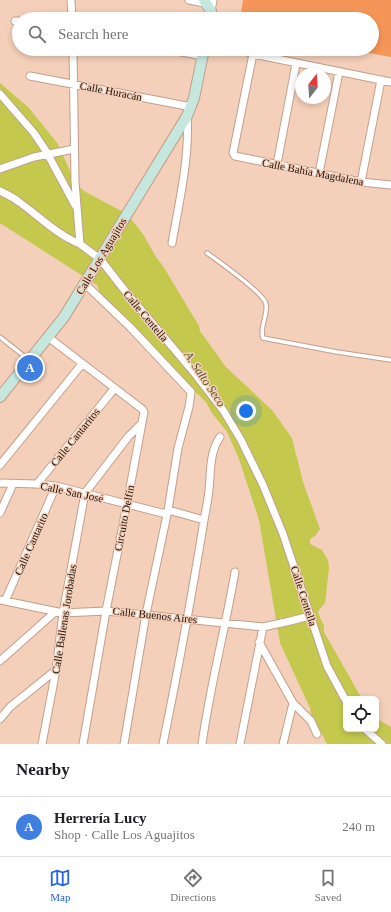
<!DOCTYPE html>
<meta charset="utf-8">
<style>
body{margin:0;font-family:Georgia,serif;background:#f2f2f2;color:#202124}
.controls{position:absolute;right:12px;bottom:12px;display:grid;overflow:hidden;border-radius:6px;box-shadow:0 2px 6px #0003}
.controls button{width:36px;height:36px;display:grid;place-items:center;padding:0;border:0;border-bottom:1px solid #e0e0e0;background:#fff;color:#202124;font:20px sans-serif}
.compass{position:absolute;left:295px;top:68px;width:36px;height:36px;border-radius:50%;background:#fff;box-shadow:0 2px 6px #0003;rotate:17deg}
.you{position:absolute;left:246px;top:411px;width:14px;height:14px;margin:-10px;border:3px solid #fff;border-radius:50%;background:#1a73e8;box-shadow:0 0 0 6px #1a73e833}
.badge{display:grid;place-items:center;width:26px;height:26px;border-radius:50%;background:#2563eb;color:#fff;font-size:13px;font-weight:700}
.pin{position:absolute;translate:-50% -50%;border:2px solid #fff;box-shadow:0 1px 4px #0006}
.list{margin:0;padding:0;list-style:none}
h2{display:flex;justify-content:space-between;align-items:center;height:52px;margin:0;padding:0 16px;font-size:17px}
h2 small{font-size:13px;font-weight:400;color:#757577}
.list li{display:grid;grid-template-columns:26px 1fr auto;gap:12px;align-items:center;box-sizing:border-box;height:60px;padding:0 16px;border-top:1px solid #e0e0e0}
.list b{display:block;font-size:15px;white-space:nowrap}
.list p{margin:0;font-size:13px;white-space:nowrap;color:#757577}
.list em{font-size:13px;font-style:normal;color:#757577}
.icon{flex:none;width:22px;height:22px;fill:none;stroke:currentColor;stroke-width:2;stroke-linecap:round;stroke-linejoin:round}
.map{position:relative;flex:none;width:391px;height:744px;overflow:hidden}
.search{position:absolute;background:#fff;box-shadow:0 2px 6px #0003;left:12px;right:12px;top:12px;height:44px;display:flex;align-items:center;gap:10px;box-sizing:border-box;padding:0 14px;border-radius:22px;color:#757577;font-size:15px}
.sheet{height:112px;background:#fff}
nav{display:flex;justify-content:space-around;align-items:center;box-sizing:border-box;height:56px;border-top:1px solid #e0e0e0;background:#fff;font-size:11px;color:#757577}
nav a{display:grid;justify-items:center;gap:2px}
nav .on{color:#2563eb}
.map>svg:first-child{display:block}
.green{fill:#f69558}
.water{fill:#c4c94e}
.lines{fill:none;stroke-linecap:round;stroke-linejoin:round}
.lane-casing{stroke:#c29f8b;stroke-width:5.5}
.street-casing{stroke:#c29f8b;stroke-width:9}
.secondary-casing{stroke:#c29f8b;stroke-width:12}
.lane{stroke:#fff;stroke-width:3.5}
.street{stroke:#fff;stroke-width:7}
.secondary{stroke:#c5e7de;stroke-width:10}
.labels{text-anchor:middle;stroke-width:3;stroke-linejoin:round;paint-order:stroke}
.street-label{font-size:11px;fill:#1d1109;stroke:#f4cfba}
.water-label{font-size:12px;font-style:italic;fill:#545625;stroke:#f4cfba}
</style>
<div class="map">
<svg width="391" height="744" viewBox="0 0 391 744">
<rect width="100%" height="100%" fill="#f4cfba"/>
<path class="green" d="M243 0H391V57L347 49H372V19H240Z"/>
<path class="water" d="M0 83 29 108 58 144 75 182 84 191 127 214 143 234 156 257 163 266 199 326 200 331 226 367 272 410 292 438 303 482 320 529 316 535 310 539V544L322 550 328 560 329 568 325 603 319 610 318 613 324 626V632L362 699H346V729H376V716L379 720 391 727V744H327L311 714 310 708 280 643 259 520 239 459 227 432 212 413 206 402 187 384 99 291 97 285 0 223Z"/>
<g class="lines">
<g class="lane-casing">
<path id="lane" d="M207 253C218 261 264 293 266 304 268 316 259 328 263 338L337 352 391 360
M0 337 29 360"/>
</g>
<g class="street-casing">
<path id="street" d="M71 0 72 19
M189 0 204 3
M211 11 213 0
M15 21H19
M73 49 75 182 80 244 100 259 126 292 196 375 223 410 241 440 263 485 283 534 327 666 346 701
M166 49 203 56
M241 49 244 51 253 54 391 82
M253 54 233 153 235 156 361 182 391 185
M30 76 192 107
M0 94 34 133 46 151 75 205
M277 164 296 64
M0 169 34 157 74 149
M319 173 339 72
M361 182 381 80
M0 191C6 194 13 197 19 202 39 216 57 235 80 244
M172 243C179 203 190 156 187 116
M85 284 130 327 191 392 189 407 178 448 168 510 146 614 124 744
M48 337 142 409 144 412 127 504 106 611 83 744
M0 465 82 364
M0 483 37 484 56 486 166 514
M37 484 114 389
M168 510 204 520
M0 513 13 484
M0 600 63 613 106 611 263 627 286 622 310 616
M5 601 56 486
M259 642 293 703 311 721 317 734
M0 661 55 612
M0 719 10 707 56 670
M365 729 382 744
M42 744 56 670 63 613 85 493 128 437 141 424
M163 744C178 670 192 595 204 520 206 510 208 500 209 490 211 472 209 453 220 437
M202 744C210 686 225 630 235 572
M240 744 263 627
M283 744 293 703"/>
</g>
<g class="secondary-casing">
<path id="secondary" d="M204 0 211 11 210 19
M0 397 64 317 187 116 194 98 204 49"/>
</g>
<use href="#lane" class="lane"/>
<use href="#street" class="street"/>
<use href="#secondary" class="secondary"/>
</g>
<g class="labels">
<g class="street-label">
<text transform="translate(111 91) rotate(11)" y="4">Calle Huracán</text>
<text transform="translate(313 172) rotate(11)" y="4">Calle Bahía Magdalena</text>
<text transform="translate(101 256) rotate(-59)" y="4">Calle Los Aguajitos</text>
<text transform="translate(146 316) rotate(50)" y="4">Calle Centella</text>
<text transform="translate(75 437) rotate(-51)" y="4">Calle Cantaritos</text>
<text transform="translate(72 492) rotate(12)" y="4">Calle San José</text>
<text transform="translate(124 518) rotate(-79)" y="4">Circuito Delfín</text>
<text transform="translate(31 544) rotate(-66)" y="4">Calle Cantarito</text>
<text transform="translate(304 596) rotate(72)" y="4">Calle Centella</text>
<text transform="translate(155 615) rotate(6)" y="4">Calle Buenos Aires</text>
<text transform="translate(64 619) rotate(-81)" y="4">Calle Ballenas Jorobadas</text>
</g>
<g class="water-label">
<text transform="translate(205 379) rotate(56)" y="4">A. Salto Seco</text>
</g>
</g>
</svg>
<div class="controls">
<button><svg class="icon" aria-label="locate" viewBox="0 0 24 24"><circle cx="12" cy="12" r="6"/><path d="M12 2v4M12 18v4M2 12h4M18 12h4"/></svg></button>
</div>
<svg class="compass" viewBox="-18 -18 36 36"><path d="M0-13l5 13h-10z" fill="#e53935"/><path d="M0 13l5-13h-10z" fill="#757577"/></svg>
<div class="you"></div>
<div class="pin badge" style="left:30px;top:368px;background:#3f7fe0">A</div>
<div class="search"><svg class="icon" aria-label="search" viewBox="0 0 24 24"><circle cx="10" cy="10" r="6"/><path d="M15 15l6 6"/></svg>Search here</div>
</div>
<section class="sheet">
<h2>Nearby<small></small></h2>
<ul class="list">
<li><span class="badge" style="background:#3f7fe0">A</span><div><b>Herrería Lucy</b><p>Shop · Calle Los Aguajitos</p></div><em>240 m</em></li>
</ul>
</section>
<nav>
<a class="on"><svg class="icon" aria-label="map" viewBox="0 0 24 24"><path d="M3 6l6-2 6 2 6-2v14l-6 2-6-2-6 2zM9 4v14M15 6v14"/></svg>Map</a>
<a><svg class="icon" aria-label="directions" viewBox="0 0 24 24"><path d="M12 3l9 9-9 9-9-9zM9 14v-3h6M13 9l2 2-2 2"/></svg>Directions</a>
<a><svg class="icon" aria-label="saved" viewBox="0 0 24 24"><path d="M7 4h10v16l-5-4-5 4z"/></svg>Saved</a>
</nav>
